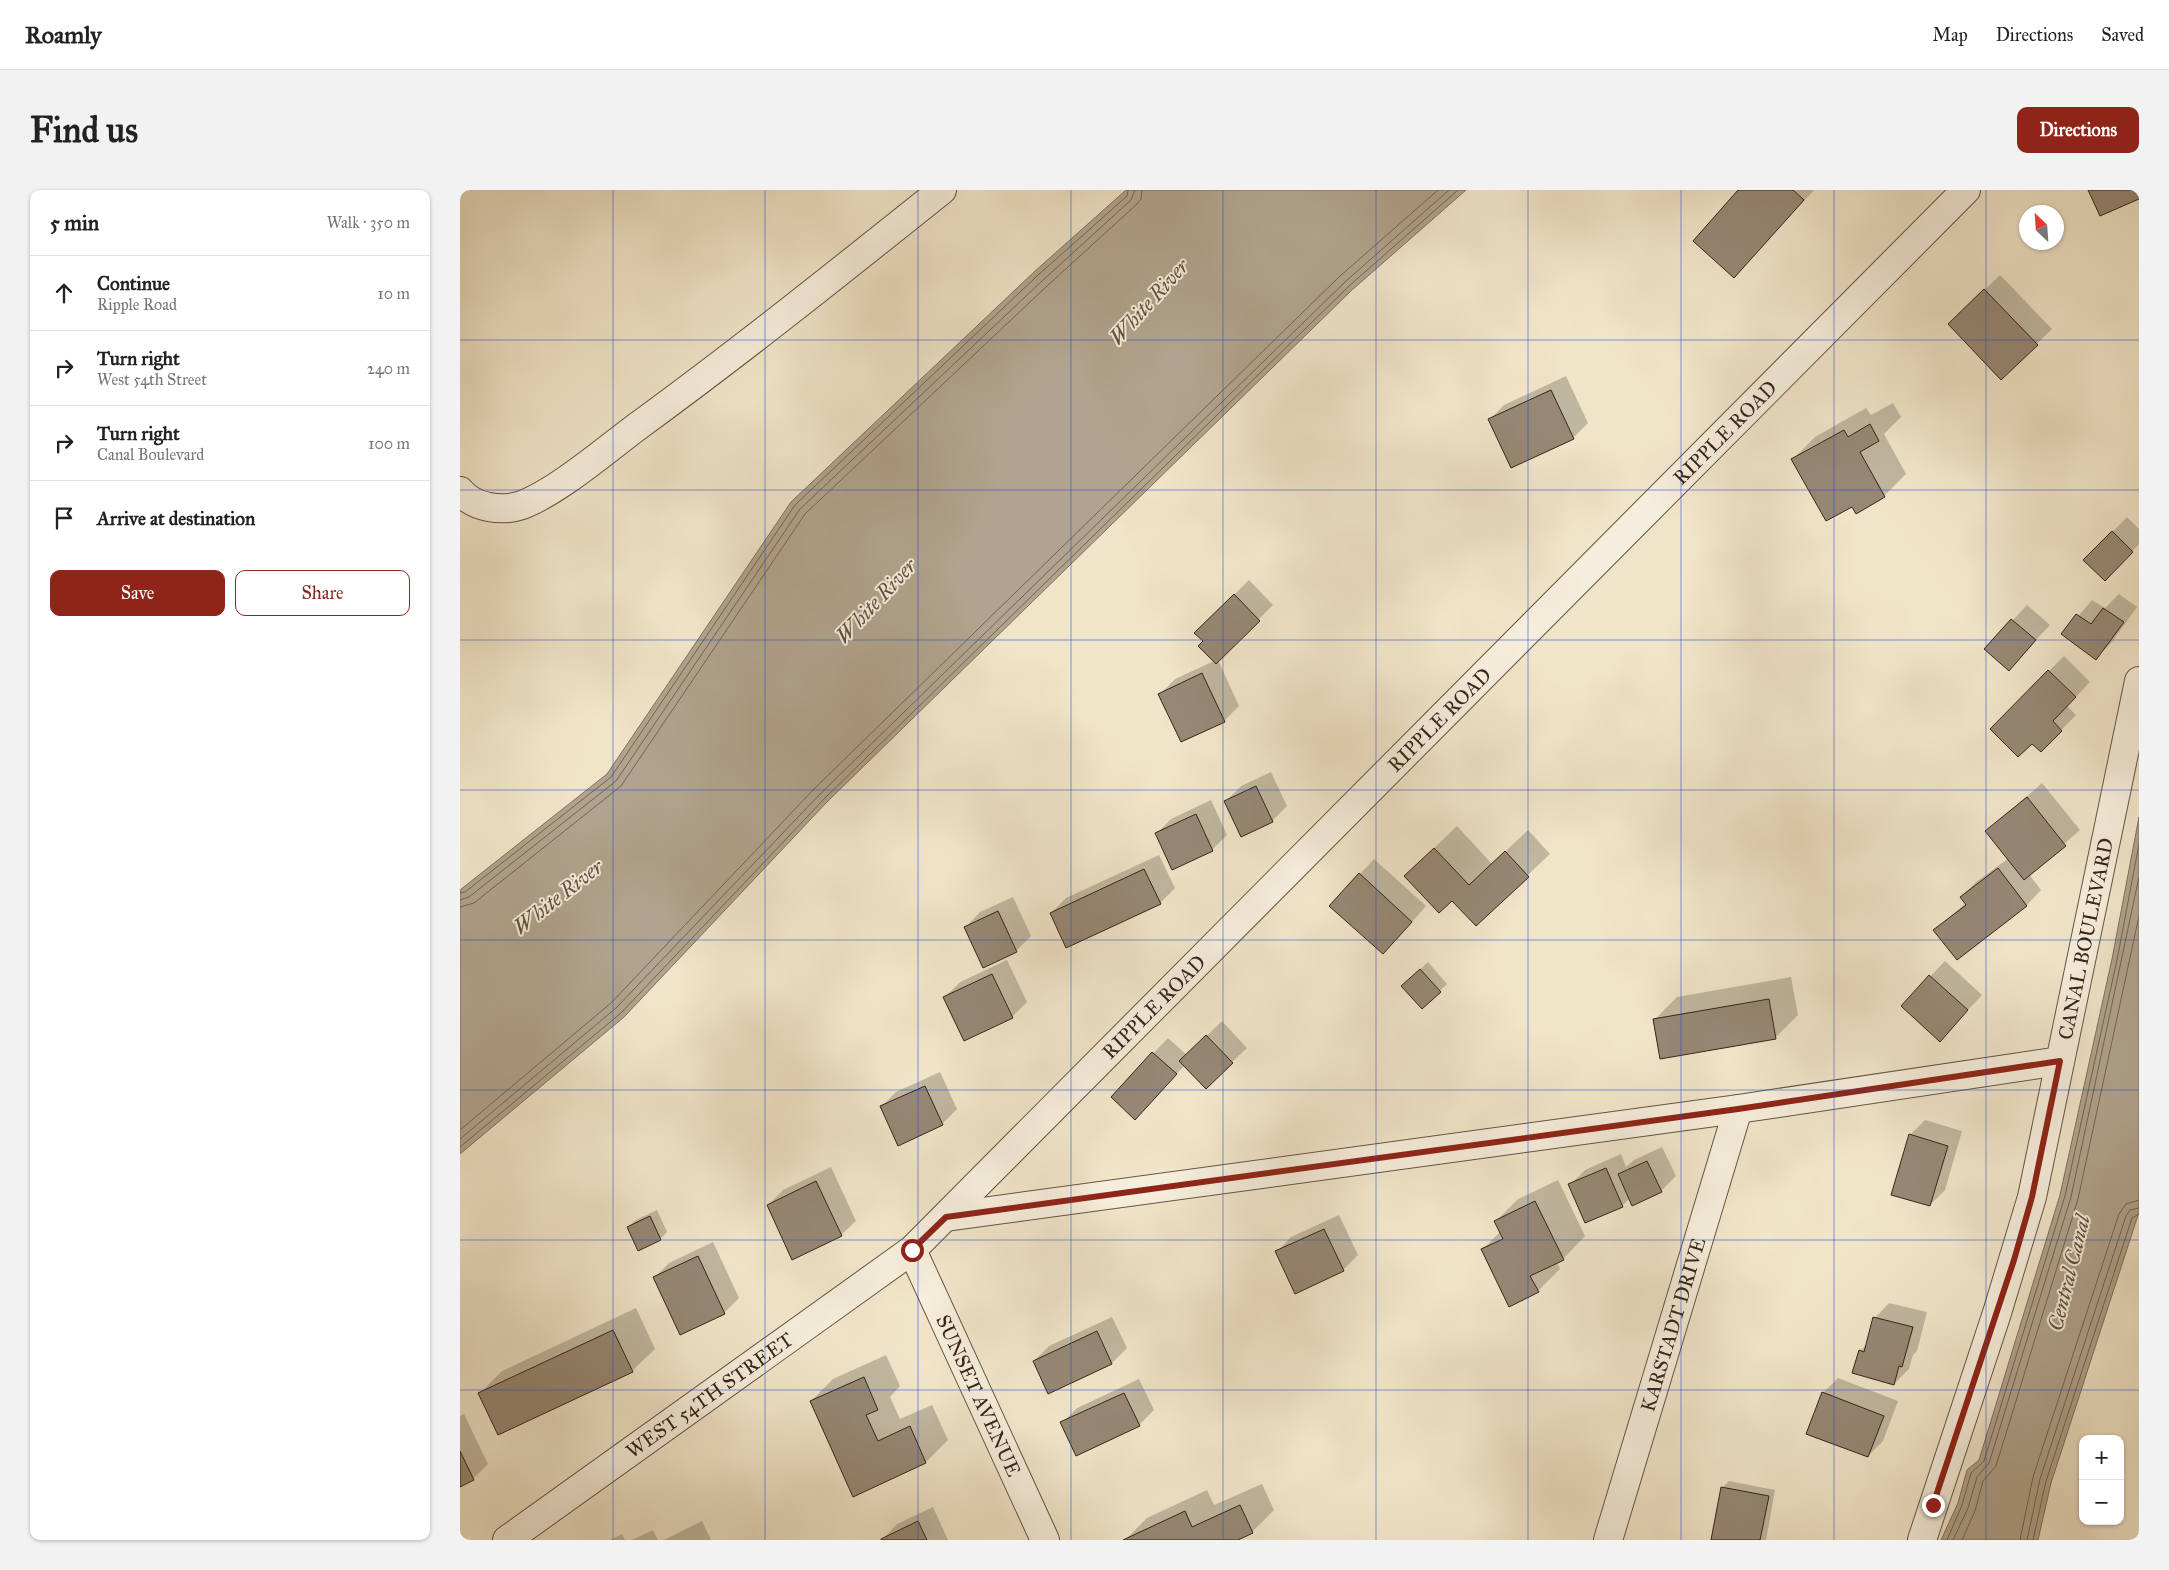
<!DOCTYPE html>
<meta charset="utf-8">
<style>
body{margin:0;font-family:"IM FELL Great Primer",serif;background:#f2f2f2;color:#222}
.controls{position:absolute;right:15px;bottom:15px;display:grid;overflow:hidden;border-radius:10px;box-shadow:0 1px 4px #0004}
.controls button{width:45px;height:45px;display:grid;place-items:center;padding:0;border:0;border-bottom:1px solid #e0e0e0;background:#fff;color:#222;font:25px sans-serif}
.compass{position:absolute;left:1559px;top:15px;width:45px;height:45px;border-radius:50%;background:#fff;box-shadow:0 1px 4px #0004;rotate:335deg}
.stop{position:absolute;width:15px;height:15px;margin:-11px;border:4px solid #8f2418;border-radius:50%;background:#fff}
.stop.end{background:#8f2418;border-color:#fff;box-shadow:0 1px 5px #0008}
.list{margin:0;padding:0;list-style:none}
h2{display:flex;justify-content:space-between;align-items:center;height:65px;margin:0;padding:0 20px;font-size:21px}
h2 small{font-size:16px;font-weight:400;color:#767676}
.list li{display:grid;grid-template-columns:32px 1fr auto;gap:15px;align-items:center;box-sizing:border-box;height:75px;padding:0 20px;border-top:1px solid #e0e0e0}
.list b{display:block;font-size:19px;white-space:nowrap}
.list p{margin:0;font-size:16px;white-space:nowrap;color:#767676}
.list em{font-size:16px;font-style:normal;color:#767676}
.actions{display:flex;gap:10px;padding:15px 20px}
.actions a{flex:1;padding:11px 0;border:1px solid #8f2418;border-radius:10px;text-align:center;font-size:18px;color:#8f2418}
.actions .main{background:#8f2418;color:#fff}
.icon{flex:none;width:28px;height:28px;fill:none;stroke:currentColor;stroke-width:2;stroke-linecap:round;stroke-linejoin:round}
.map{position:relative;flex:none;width:1679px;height:1350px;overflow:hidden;border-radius:10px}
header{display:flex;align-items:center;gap:30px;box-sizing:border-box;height:70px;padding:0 25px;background:#fff;border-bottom:1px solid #e0e0e0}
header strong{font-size:24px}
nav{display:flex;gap:28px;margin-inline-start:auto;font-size:18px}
.intro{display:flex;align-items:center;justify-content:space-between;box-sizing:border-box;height:120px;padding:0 30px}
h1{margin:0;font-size:35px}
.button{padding:12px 22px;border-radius:10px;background:#8f2418;color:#fff;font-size:18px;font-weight:700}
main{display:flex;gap:30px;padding:0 30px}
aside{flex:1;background:#fff;border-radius:10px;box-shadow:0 1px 4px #0004}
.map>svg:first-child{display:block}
.water{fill:#b1a38d;stroke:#7f705f}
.shadow{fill:#0003}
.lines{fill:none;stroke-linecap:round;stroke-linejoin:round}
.shore{stroke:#736453;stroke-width:1}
.building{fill:#978875;stroke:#352419}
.minor-casing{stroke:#645445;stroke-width:30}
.minor{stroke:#f6eedc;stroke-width:28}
.route{stroke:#8f2418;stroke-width:6}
.grid{fill:none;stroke:#1d4ed8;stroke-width:1;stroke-opacity:0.55}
.labels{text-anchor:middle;stroke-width:4;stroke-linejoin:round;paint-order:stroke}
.street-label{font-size:20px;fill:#352419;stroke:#f6eedc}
.water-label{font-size:21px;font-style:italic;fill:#605042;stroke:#f6eedc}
</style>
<header>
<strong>Roamly</strong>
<nav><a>Map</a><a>Directions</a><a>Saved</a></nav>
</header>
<div class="intro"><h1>Find us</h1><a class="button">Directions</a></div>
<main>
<aside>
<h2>5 min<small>Walk · 350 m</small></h2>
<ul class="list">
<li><svg class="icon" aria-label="ahead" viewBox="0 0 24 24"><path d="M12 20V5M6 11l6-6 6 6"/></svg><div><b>Continue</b><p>Ripple Road</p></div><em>10 m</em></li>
<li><svg class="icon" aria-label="right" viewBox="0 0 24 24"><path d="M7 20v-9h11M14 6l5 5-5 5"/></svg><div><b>Turn right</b><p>West 54th Street</p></div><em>240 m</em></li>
<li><svg class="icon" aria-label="right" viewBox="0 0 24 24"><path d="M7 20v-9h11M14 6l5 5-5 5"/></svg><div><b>Turn right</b><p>Canal Boulevard</p></div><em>100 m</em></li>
<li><svg class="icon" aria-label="arrive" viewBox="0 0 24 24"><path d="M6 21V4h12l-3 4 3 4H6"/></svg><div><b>Arrive at destination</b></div></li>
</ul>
<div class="actions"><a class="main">Save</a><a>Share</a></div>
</aside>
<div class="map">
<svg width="1679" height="1350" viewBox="0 0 1679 1350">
<rect width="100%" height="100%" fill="#f1e5c9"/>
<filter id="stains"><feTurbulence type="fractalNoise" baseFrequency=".004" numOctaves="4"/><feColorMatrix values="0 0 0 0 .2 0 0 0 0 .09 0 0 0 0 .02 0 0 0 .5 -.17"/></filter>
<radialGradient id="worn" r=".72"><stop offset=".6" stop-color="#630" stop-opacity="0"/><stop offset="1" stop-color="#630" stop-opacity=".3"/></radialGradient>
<path class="water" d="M666 0H1006L892 100 367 612 164 827 0 964V700L147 584 331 312 574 82Z
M1679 627V1022L1591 1293 1578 1350H1481L1498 1313 1507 1280 1519 1270 1600 1005 1652 769Z"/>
<path class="shadow" d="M1280 0H1354L1274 86Z
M1540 85 1592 139 1541 188 1504 120Z
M1106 186 1128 233 1113 248 1029 230 1044 215Z
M1433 213 1441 227 1424 244 1446 284 1424 306 1392 315 1333 269 1355 247 1406 218 1411 225Z
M1667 327 1679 339V354L1645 389 1625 370Z
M789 390 813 415 758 470 779 516 764 531 700 504 715 489 754 471 744 451 736 443Z
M1659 404 1677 417 1651 453 1636 468 1603 444 1632 410 1645 418Z
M1567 415 1590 435 1549 479 1526 459Z
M1604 466 1630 492 1607 516 1616 525 1581 561 1572 552 1531 539Z
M811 582 827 616 812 631 766 611 781 596Z
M1582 593 1620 640 1569 684 1581 700 1567 715 1497 768 1475 740 1506 713 1501 707 1516 692 1549 668 1527 641Z
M751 610 767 645 752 660 696 644 711 629Z
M997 636 1032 674 1068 640 1090 664 1016 734 968 664Z
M699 665 715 698 700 713 591 723 606 708Z
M914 669 966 716 938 748 900 684Z
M553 707 571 746 556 761 506 737 520 722Z
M547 770 567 812 552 827 485 807 500 792Z
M1485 771 1522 805 1494 835 1442 816Z
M968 772 987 794 962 817 950 789Z
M1331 787 1338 825 1315 848 1195 829 1217 807Z
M762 831 787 858 772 872 725 875 690 913 652 907 708 848 727 865Z
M480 882 497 919 482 934 421 917 436 902Z
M1465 930 1502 941 1485 1000 1470 1015 1450 945Z
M1202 957 1216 986 1201 1001 1170 1008 1162 1016 1110 995 1125 980 1161 964 1166 977 1174 970Z
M371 977 396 1031 381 1045 308 1015 323 1000Z
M1098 990 1125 1046 1103 1069 1097 1072 1100 1079 1078 1101 1022 1060 1041 1041 1036 1031 1058 1009Z
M197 1020 207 1042 200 1049 168 1037 176 1030Z
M879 1025 898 1065 883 1080 817 1062 831 1047Z
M253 1052 279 1108 264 1123 194 1088 209 1073Z
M1429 1113 1467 1122 1457 1161 1453 1165 1449 1179 1434 1194 1400 1161 1408 1153 1415 1128Z
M176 1118 195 1159 172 1181 20 1203 42 1181Z
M652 1127 667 1158 652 1173 589 1203 574 1171 589 1156Z
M426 1165 440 1196 430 1207 440 1229 472 1215 488 1250 466 1272 394 1305 351 1211 373 1189Z
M1378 1188 1438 1211 1423 1251 1408 1266 1363 1203Z
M679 1189 694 1220 679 1235 602 1233 617 1218Z
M4 1224 28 1274 13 1289 0 1295V1226Z
M1269 1291 1315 1300 1306 1350H1252L1262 1298Z
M802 1294 814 1320 792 1342 775 1350H665L687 1328 747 1300 754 1315Z
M473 1317 488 1350H422L437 1334Z
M242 1331 251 1350H204Z
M193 1340 198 1350H172Z
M162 1344 165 1350H150Z"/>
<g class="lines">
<path class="shore" d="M0 703 5 702 151 587 335 315 577 86 667 6 668 0
M0 710 9 707 156 591 340 319 582 91 671 10 675 0
M0 717 14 713 161 596 345 324 587 96 676 15 681 9 682 0
M0 940 151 813 354 599 879 87 978 0
M0 949 156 818 360 604 885 92 989 0
M0 957 161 823 364 609 889 96 998 0
M1487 1350 1502 1315 1511 1283 1524 1271 1605 1006 1657 770 1679 654
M1493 1350 1508 1318 1517 1287 1529 1273 1611 1007 1679 687
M1502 1350 1515 1321 1523 1291 1536 1276 1618 1009 1679 726
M1560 1350 1573 1287 1659 1024 1666 1014 1679 1010
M1567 1350 1580 1289 1666 1026 1670 1020 1679 1018
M1573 1350 1586 1291 1672 1028 1679 1024"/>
</g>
<path class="building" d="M1278 0H1333L1344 10 1274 88 1233 51Z
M1628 0H1679V9L1640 26Z
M1524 99 1578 155 1541 190 1488 134Z
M1091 200 1114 249 1051 278 1028 229Z
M1410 234 1419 251 1400 262 1425 307 1396 324 1392 317 1366 331 1331 269 1384 240 1388 247Z
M1652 341 1673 362 1645 391 1623 370Z
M774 404 800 431 756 474 738 456 743 451 734 443Z
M1643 418 1664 432 1636 470 1601 444 1616 424 1631 434Z
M1551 429 1576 450 1549 481 1524 459Z
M1588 480 1616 507 1593 531 1602 541 1581 562 1572 554 1558 567 1530 539Z
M742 483 765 532 721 552 698 504Z
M796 596 813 632 781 647 764 611Z
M1567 607 1606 656 1564 690 1525 641Z
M736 624 753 661 712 680 695 643Z
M974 658 1009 695 1045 661 1069 687 1016 736 992 711 979 723 944 686Z
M1538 678 1567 716 1497 770 1473 740 1506 715 1500 707Z
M684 679 701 714 606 758 590 723Z
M899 683 952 732 923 764 869 716Z
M538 721 557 762 523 778 504 737Z
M960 779 981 802 962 819 941 796Z
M532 784 553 828 504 851 483 807Z
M1469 785 1508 820 1480 852 1441 816Z
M1309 809 1316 849 1200 869 1193 829Z
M746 845 773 873 746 899 719 871Z
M692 862 717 884 675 930 651 907Z
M465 896 483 935 438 956 420 916Z
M1449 944 1488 956 1470 1016 1431 1005Z
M1187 971 1202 1002 1172 1016 1158 984Z
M1146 978 1163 1017 1125 1033 1108 994Z
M356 991 382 1046 332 1070 307 1015Z
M1075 1011 1104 1070 1070 1086 1079 1102 1049 1117 1021 1059 1043 1049 1034 1031Z
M190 1026 201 1050 178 1061 167 1037Z
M864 1039 884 1081 835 1104 815 1061Z
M238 1066 265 1124 220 1145 193 1087Z
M1413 1127 1453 1137 1442 1177 1439 1176 1434 1195 1392 1183 1399 1160 1404 1162Z
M153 1140 173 1182 38 1245 18 1203Z
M637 1141 652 1174 588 1204 573 1171Z
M404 1187 418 1220 406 1225 418 1251 450 1236 466 1273 393 1307 350 1211Z
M1362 1202 1424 1226 1408 1267 1346 1244Z
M664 1203 680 1236 616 1266 600 1232Z
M0 1261 14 1290 0 1297Z
M1261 1297 1309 1306 1300 1350H1251Z
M780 1315 793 1343 778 1350H663L725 1321 732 1337Z
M458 1331 467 1350H421V1349Z"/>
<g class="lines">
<g class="minor-casing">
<g id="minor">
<path d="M0 301C14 318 42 322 62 315 97 302 147 259 178 236 282 160 382 80 482 0"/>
<path d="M486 1027 1278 919 1600 871"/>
<path id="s1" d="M452 1060 585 1350"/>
<path id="s2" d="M47 1350 452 1060 1506 0"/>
<path id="s3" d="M1148 1350 1278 919"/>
<path id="s4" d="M1462 1350 1537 1123 1572 1007 1679 491"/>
</g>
</g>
<use href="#minor" class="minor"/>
</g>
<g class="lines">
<path class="route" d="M452 1060 486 1027 1278 919 1600 871 1572 1007 1554 1070 1473 1315"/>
</g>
<path class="grid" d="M153 0V1350M305 0V1350M458 0V1350M611 0V1350M763 0V1350M916 0V1350M1068 0V1350M1221 0V1350M1374 0V1350M1526 0V1350M0 150H1679M0 300H1679M0 450H1679M0 600H1679M0 750H1679M0 900H1679M0 1050H1679M0 1200H1679"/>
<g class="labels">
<g class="street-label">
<text dy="7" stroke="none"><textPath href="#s2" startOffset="1651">RIPPLE ROAD</textPath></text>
<text dy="7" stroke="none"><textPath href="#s2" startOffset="1246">RIPPLE ROAD</textPath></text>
<text dy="7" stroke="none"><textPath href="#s4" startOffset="624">CANAL BOULEVARD</textPath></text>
<text dy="7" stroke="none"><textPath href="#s2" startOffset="841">RIPPLE ROAD</textPath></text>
<text dy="7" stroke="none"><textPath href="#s3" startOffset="225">KARSTADT DRIVE</textPath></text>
<text dy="7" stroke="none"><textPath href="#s2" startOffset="249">WEST 54TH STREET</textPath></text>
<text dy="7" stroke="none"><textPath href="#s1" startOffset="160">SUNSET AVENUE</textPath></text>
</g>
<g class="water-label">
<text transform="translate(689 112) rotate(-48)" y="7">White River</text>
<text transform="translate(416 411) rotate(-47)" y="7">White River</text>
<text transform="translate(98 707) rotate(-38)" y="7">White River</text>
<text transform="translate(1609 1083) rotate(-76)" y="7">Central Canal</text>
</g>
</g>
<rect width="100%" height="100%" filter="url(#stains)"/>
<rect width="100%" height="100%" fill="url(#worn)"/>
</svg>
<div class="controls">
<button>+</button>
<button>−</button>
</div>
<svg class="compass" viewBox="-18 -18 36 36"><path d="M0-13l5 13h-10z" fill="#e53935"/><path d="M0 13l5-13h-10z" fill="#767676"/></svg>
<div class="stop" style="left:452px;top:1060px"></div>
<div class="stop end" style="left:1473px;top:1315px"></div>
</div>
</main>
